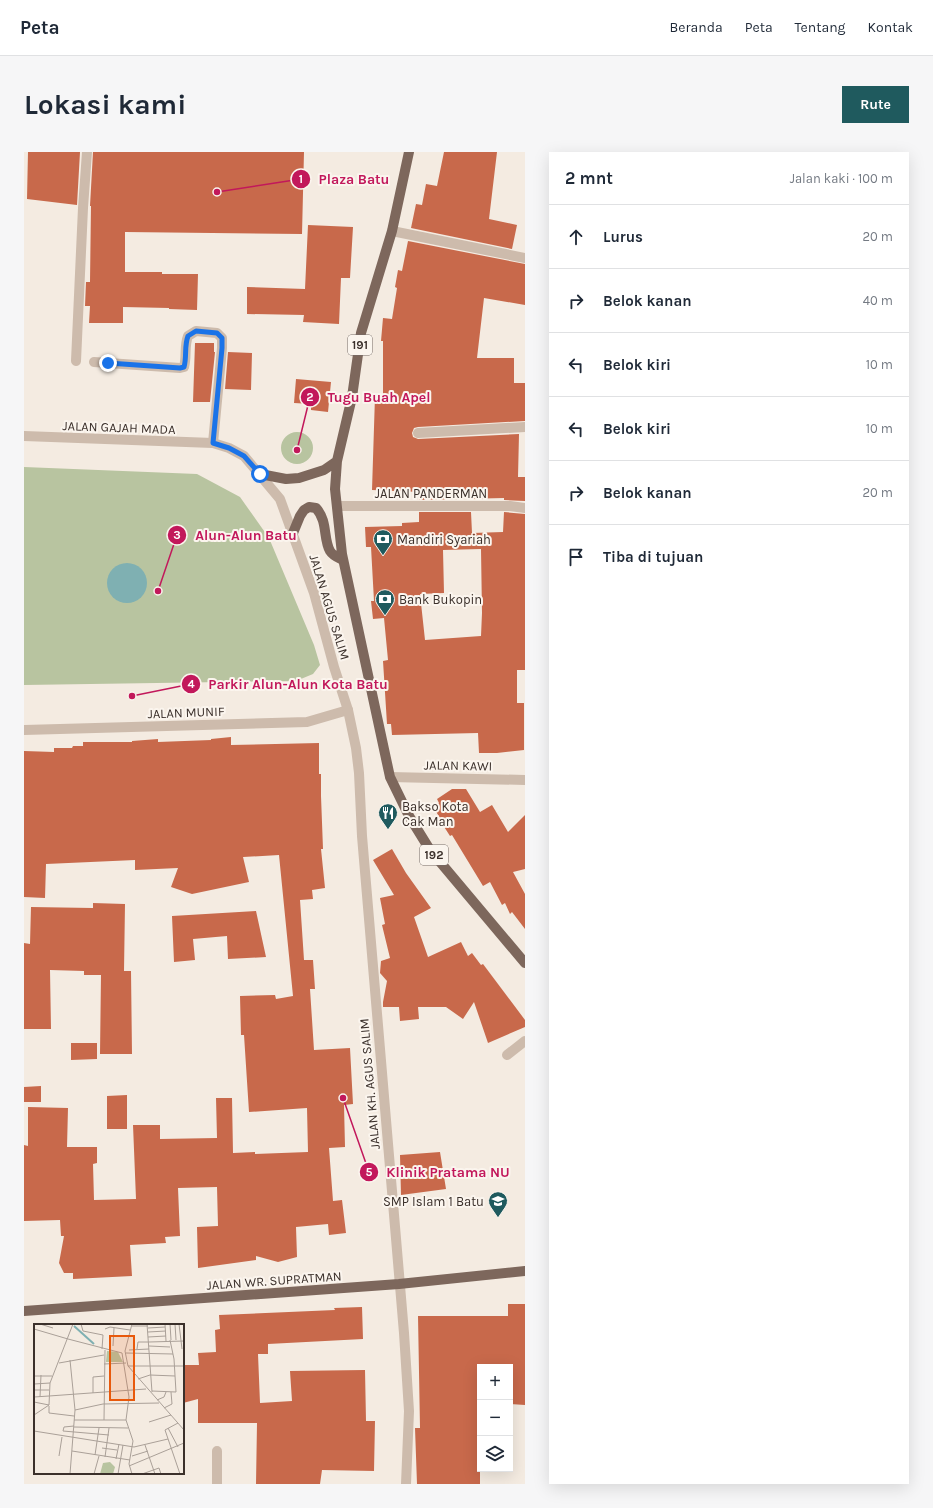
<!DOCTYPE html>
<html lang="id">
<meta charset="utf-8">
<style>
body{margin:0;font-family:Karla,sans-serif;background:#f6f6f7;color:#1f2937}
.controls{position:absolute;right:12px;bottom:12px;display:grid;overflow:hidden;border-radius:0px;box-shadow:0 4px 16px #0002}
.controls button{width:36px;height:36px;display:grid;place-items:center;padding:0;border:0;border-bottom:1px solid #e0e1e3;background:#fff;color:#1f2937;font:20px sans-serif}
.stop{position:absolute;width:12px;height:12px;margin:-9px;border:3px solid #1a73e8;border-radius:50%;background:#fff}
.stop.end{background:#1a73e8;border-color:#fff;box-shadow:0 1px 4px #0008}
.list{margin:0;padding:0;list-style:none}
h2{display:flex;justify-content:space-between;align-items:center;height:52px;margin:0;padding:0 16px;font-size:17px}
h2 small{font-size:13px;font-weight:400;color:#747a83}
.list li{display:grid;grid-template-columns:26px 1fr auto;gap:12px;align-items:center;box-sizing:border-box;height:64px;padding:0 16px;border-top:1px solid #e0e1e3}
.list b{display:block;font-size:15px;white-space:nowrap}
.list em{font-size:13px;font-style:normal;color:#747a83}
.icon{flex:none;width:22px;height:22px;fill:none;stroke:currentColor;stroke-width:2;stroke-linecap:round;stroke-linejoin:round}
.map{position:relative;flex:none;width:501px;height:1332px;overflow:hidden;border-radius:0px}
header{display:flex;align-items:center;gap:24px;box-sizing:border-box;height:56px;padding:0 20px;background:#fff;border-bottom:1px solid #e0e1e3}
header strong{font-size:19px}
nav{display:flex;gap:22px;margin-inline-start:auto;font-size:14px}
.intro{display:flex;align-items:center;justify-content:space-between;box-sizing:border-box;height:96px;padding:0 24px}
h1{margin:0;font-size:28px}
.button{padding:10px 18px;border-radius:0px;background:#1f5a5e;color:#fff;font-size:14px;font-weight:700}
main{display:flex;gap:24px;padding:0 24px}
aside{flex:1;background:#fff;border-radius:0px;box-shadow:0 4px 16px #0002}
.map>svg:first-child{display:block}
.green{fill:#b8c4a0}
.water{fill:#7fb0b2}
.building{fill:#c8694b;fill-rule:evenodd}
.lines{fill:none;stroke-linecap:round;stroke-linejoin:round}
.service{stroke:#cdbbac;stroke-width:10}
.minor{stroke:#cdbbac;stroke-width:10}
.tertiary{stroke:#cdbbac;stroke-width:10}
.primary{stroke:#7d675c;stroke-width:10}
.route{stroke:#1a73e8;stroke-width:5}
.labels{text-anchor:middle;stroke-width:4;stroke-linejoin:round;paint-order:stroke}
.shield{fill:#fbf5ee;stroke:#756b66;stroke-width:1}
.shield-label{font-size:12px;font-weight:bold;fill:#3b302b}
.street-label{font-size:13px;fill:#3b302b;stroke:#fbf5ee}
.poi-label{font-size:13px;fill:#3b302b;stroke:#fbf5ee;text-anchor:start}
.inset-river{fill:none;stroke:#7fb0b2;stroke-width:2}
.inset-road{fill:none;stroke:#aaa098;stroke-width:1}
.view{fill:#e8590c;fill-opacity:0.15;stroke:#e8590c;stroke-width:2}
.inset-edge{fill:none;stroke:#3b302b;stroke-width:2}
.leader{fill:none;stroke:#c2185b;stroke-width:1.5}
.callout-dot{fill:#c2185b;stroke:#fbf5ee;stroke-width:1.5}
.mark-label{font-size:12px;text-anchor:middle;font-weight:bold;fill:#fff}
.callout-label{font-size:14px;text-anchor:middle;font-weight:bold;fill:#c2185b;stroke:#fbf5ee;stroke-width:4;stroke-linejoin:round;paint-order:stroke}
</style>
<header>
<strong>Peta</strong>
<nav><a>Beranda</a><a>Peta</a><a>Tentang</a><a>Kontak</a></nav>
</header>
<div class="intro"><h1>Lokasi kami</h1><a class="button">Rute</a></div>
<main>
<div class="map">
<svg width="501" height="1332" viewBox="0 0 501 1332">
<rect width="100%" height="100%" fill="#f4ebe1"/>
<path class="green" d="M257 296a16 16 0 1 1 32 0a16 16 0 1 1-32 0Z
M0 315 173 322 216 345 245 386 290 493 296 513 289 522 272 529 0 533Z"/>
<path class="water" d="M83 431a20 20 0 1 1 40 0a20 20 0 1 1-40 0Z"/>
<path class="building" d="M4 0H56L53 53 3 47Z
M69 0H280L278 82 101 80V120H138V122H174L173 158 145 157V156L99 155V171H65L66 154H61L62 130H66L67 54H66Z
M420 0H473L465 67 493 73 488 97 387 76 392 52 398 53 402 32 413 34Z
M284 73 329 75 326 126H317L315 172 279 170 280 163 223 162V135L281 137Z
M384 89 501 112V153L460 146 453 206H490V231H501V269L394 275 390 276 388 281 389 285 394 287 495 282 494 325H501V349L480 348V346L395 348V340L348 338 351 244 359 245V189H357L359 166 368 167 373 136 371 135 374 118 378 119Z
M171 191H190V200H191L186 250H169Z
M204 200 228 201 227 238 201 237Z
M272 227 307 230 304 260 287 258V252L270 251Z
M395 360H447L448 381 479 380 480 360 501 362V518H493V551H500V598L473 601H455L454 581 368 583 367 572H363L359 509 364 508 360 466 349 467 347 449H350L347 395H342L341 375 378 374V371L395 370ZM457 397 458 461 457 484 401 488 396 442 420 441 419 398Z
M207 585V593L295 591V622H297V644L299 697H297L301 736 288 738 289 747 276 748 280 808H289L291 837H286L290 898 326 896 329 952 320 953 321 995 305 996 309 1049 318 1048 322 1081 305 1083 304 1072 272 1075 273 1105 254 1110 232 1104V1108L174 1116 173 1075 194 1074 193 1035 154 1036 156 1084 141 1085 142 1091 106 1093 108 1124 49 1127V1121H40L35 1111 40 1084H37L36 1068 0 1069V993L4 994V955L44 956 43 995H73V1011L69 1012 70 1048 112 1047 109 973H136V987L193 986 192 946H208L209 1001 231 1000V1002L284 1000 283 956 225 960 220 883H217L216 844 251 843 252 847 269 844 255 703 219 705 225 730 168 742 147 735 154 716 111 718V708L22 712 21 746 0 745V599L30 600V596H48L49 594H59V590H108V589L134 587V590L187 588V587Z
M428 637H442L456 660 468 653 484 680 501 663V717L489 720 501 742V777L488 760 486 762 481 751 478 753 466 730 459 734 428 683 426 684 417 670 418 669 409 655 415 651 413 647Z
M368 697 382 721 407 756 390 765 404 805 437 790 444 804 448 801 457 813 459 812 501 868V875L464 891 450 850 439 867 422 855H394L395 867 376 869 375 855H359V850L363 829 356 821 357 809 366 806 358 773 361 772 356 746 370 743 349 708Z
M69 751 101 752 100 819H107L108 902H76L77 823H60V819L26 818 27 877H0V791L6 792 7 755 69 756Z
M232 759 242 805 204 807 203 784 169 787 171 808 150 810 148 764Z
M47 891H73V907L47 908Z
M17 934V950H0V935Z
M103 943V977H83V944Z
M416 1000 422 1037 377 1043 376 1003Z
M484 1152H501V1253L486 1252V1215H456V1332H393L391 1276H396L394 1164H484Z
M338 1155 339 1187 244 1192V1202H234L236 1251 268 1249 266 1219 341 1218 342 1269H351L350 1319 298 1318 296 1332H232L233 1271H174V1247L159 1251V1213H175L174 1201 192 1200 191 1178 196 1177 195 1163 311 1158 310 1156Z"/>
<g class="lines">
<path class="service" d="M70 210 156 216 160 215C163 205 160 194 164 184L172 179 193 181 198 186V196L189 291
M483 903 501 889"/>
<path class="minor" d="M368 79 501 106
M52 209 59 56 63 0
M394 281 501 275
M313 354H486L501 356
M0 578 283 570 324 558
M366 625 501 628
M193 1299V1332"/>
<path class="tertiary" d="M0 284 189 291 205 296 220 304 256 347 290 441 310 515 324 558 332 596 335 621 338 684 380 1181 385 1259 382 1332"/>
<path class="primary" d="M385 0 368 79 337 181 328 245 313 309 311 337 318 402 366 625 385 664 406 698 501 811
M236 322 262 327 275 326 300 318 313 309
M269 381 276 364 280 358 285 355 292 356C304 369 299 387 306 399 309 404 315 406 319 408
M0 1159 375 1132 501 1119"/>
</g>
<g class="lines">
<path class="route" d="M84 211 156 216 160 215C163 205 160 194 164 184L172 179 193 181 198 186V196L189 291 205 296 220 304 236 322"/>
</g>
<defs>
<g id="bank-pin" transform="scale(1)"><path d="M0 17L-7.5 6A9.5 9.5 0 1 1 7.5 6Z" fill="#1f5a5e" stroke="#fbf5ee"/><path d="M-6-4H6V4H-6ZM0-2.3a2.3 2.3 0 1 0 0 4.6a2.3 2.3 0 1 0 0-4.6Z" fill="#fff"/></g>
<g id="restaurant-pin" transform="scale(1)"><path d="M0 17L-7.5 6A9.5 9.5 0 1 1 7.5 6Z" fill="#1f5a5e" stroke="#fbf5ee"/><path d="M-5-6h1v4h1v-4h1v4h1v-4h1v5L-1.5 .5V6h-2V.5L-5-1ZM5-6V6H3V1.5H1.5Q1.5-4 5-6Z" fill="#fff"/></g>
<g id="school-pin" transform="scale(1)"><path d="M0 17L-7.5 6A9.5 9.5 0 1 1 7.5 6Z" fill="#1f5a5e" stroke="#fbf5ee"/><path d="M0-5L7-2L0 1L-7-2ZM-4 1L0 2.5L4 1V4Q0 6-4 4Z" fill="#fff"/></g>
</defs>
<g fill-rule="evenodd">
<use href="#bank-pin" x="359" y="387"/>
<use href="#bank-pin" x="361" y="447"/>
<use href="#restaurant-pin" x="364" y="661"/>
<use href="#school-pin" x="474" y="1049"/>
</g>
<g class="labels">
<g class="shield">
<rect x="324" y="183" width="24" height="20" rx="3"/>
<rect x="396" y="693" width="28" height="20" rx="3"/>
</g>
<g class="shield-label">
<text x="336" y="197">191</text>
<text x="410" y="707">192</text>
</g>
<g class="street-label">
<text transform="translate(95 275) rotate(2)" y="5">JALAN GAJAH MADA</text>
<text x="407" y="346">JALAN PANDERMAN</text>
<text transform="translate(306 455) rotate(73)" y="5">JALAN AGUS SALIM</text>
<text transform="translate(162 560) rotate(-2)" y="5">JALAN MUNIF</text>
<text transform="translate(434 613) rotate(1)" y="5">JALAN KAWI</text>
<text transform="translate(345 932) rotate(-95)" y="5">JALAN KH. AGUS SALIM</text>
<text transform="translate(250 1128) rotate(-4)" y="5">JALAN WR. SUPRATMAN</text>
</g>
<g class="poi-label">
<text x="373" y="392">Mandiri Syariah</text>
<text x="375" y="452">Bank Bukopin</text>
<text x="378" y="659">Bakso Kota<tspan x="378" dy="15">Cak Man</tspan></text>
<text x="460" y="1054" text-anchor="end">SMP Islam 1 Batu</text>
</g>
</g>
<g transform="translate(10 1172)">
<rect width="150" height="150" fill="#f4ebe1"/>
<path d="M73 27 84 28 89 38H72ZM76 138 81 143 79 150H66L69 139Z" fill="#b8c4a0"/>
<path class="inset-river" d="M40 2 60 20"/>
<path class="inset-road" d="M6 0 19 4M47 0 49 7 69 11 68 25M98 0 91 27 94 42 150 106M113 0 118 68M131 0 132 17M136 0 137 16M141 0 142 16M145 0 148 25M98 2H114M114 4 131 3M0 5 34 15M71 5 76 3 96 6M114 8 132 7M114 13 132 12M34 15 88 29 95 73 92 96 99 117 95 140 98 150M115 18 150 17M79 22 80 4M115 22 136 23M103 25 104 18H115M95 26 115 25M92 29 139 30M25 39 70 31M70 40 92 39M94 42H150M0 52H18M104 55 116 51 141 52M0 60 16 59M0 66H15M118 67 142 68 140 35 136 16M59 69V53L70 52M15 72 112 65M0 73 15 72M6 73 7 51M123 76 130 73 132 68M0 78 15 81M15 82V89L40 92M130 84 138 80 137 68M41 86 69 80 125 79M0 91 15 81 16 59 39 0M40 96H92M70 96 71 26M115 98 137 91M144 99 131 106 146 150M40 102 30 103 29 107 75 111M40 103 94 104M134 104 144 123M0 107 100 123 134 115M111 121 121 150M68 124 83 126M38 127 96 136M61 131 65 104M25 132 28 113M98 132 114 127M71 133 75 104M82 135 85 120M95 142 150 119M36 150 41 86 36 36M60 150 65 132M84 150 89 121M108 150 125 144 127 150"/>
<path class="view" d="M76 12H100V76H76Z"/>
<rect width="150" height="150" class="inset-edge"/>
</g>
<path class="leader" d="M193 40L277 27M273 298L286 245M134 439L153 383M108 544L167 532M319 946L345 1020"/>
<g class="callout-dot">
<circle cx="193" cy="40" r="4"/>
<circle cx="273" cy="298" r="4"/>
<circle cx="134" cy="439" r="4"/>
<circle cx="108" cy="544" r="4"/>
<circle cx="319" cy="946" r="4"/>
<circle cx="277" cy="27" r="10"/>
<circle cx="286" cy="245" r="10"/>
<circle cx="153" cy="383" r="10"/>
<circle cx="167" cy="532" r="10"/>
<circle cx="345" cy="1020" r="10"/>
</g>
<g class="mark-label">
<text x="277" y="31">1</text>
<text x="286" y="249">2</text>
<text x="153" y="387">3</text>
<text x="167" y="536">4</text>
<text x="345" y="1024">5</text>
</g>
<g class="callout-label">
<text x="330" y="32">Plaza Batu</text>
<text x="355" y="250">Tugu Buah Apel</text>
<text x="222" y="388">Alun-Alun Batu</text>
<text x="274" y="537">Parkir Alun-Alun Kota Batu</text>
<text x="424" y="1025">Klinik Pratama NU</text>
</g>
</svg>
<div class="controls">
<button>+</button>
<button>−</button>
<button><svg class="icon" aria-label="layers" viewBox="0 0 24 24"><path d="M12 4l9 5-9 5-9-5zM3 14l9 5 9-5"/></svg></button>
</div>
<div class="stop" style="left:236px;top:322px"></div>
<div class="stop end" style="left:84px;top:211px"></div>
</div>
<aside>
<h2>2 mnt<small>Jalan kaki · 100 m</small></h2>
<ul class="list">
<li><svg class="icon" aria-label="ahead" viewBox="0 0 24 24"><path d="M12 20V5M6 11l6-6 6 6"/></svg><div><b>Lurus</b></div><em>20 m</em></li>
<li><svg class="icon" aria-label="right" viewBox="0 0 24 24"><path d="M7 20v-9h11M14 6l5 5-5 5"/></svg><div><b>Belok kanan</b></div><em>40 m</em></li>
<li><svg class="icon" aria-label="left" viewBox="0 0 24 24"><path d="M17 20v-9H6M10 6l-5 5 5 5"/></svg><div><b>Belok kiri</b></div><em>10 m</em></li>
<li><svg class="icon" aria-label="left" viewBox="0 0 24 24"><path d="M17 20v-9H6M10 6l-5 5 5 5"/></svg><div><b>Belok kiri</b></div><em>10 m</em></li>
<li><svg class="icon" aria-label="right" viewBox="0 0 24 24"><path d="M7 20v-9h11M14 6l5 5-5 5"/></svg><div><b>Belok kanan</b></div><em>20 m</em></li>
<li><svg class="icon" aria-label="arrive" viewBox="0 0 24 24"><path d="M6 21V4h12l-3 4 3 4H6"/></svg><div><b>Tiba di tujuan</b></div></li>
</ul>
</aside>
</main>
